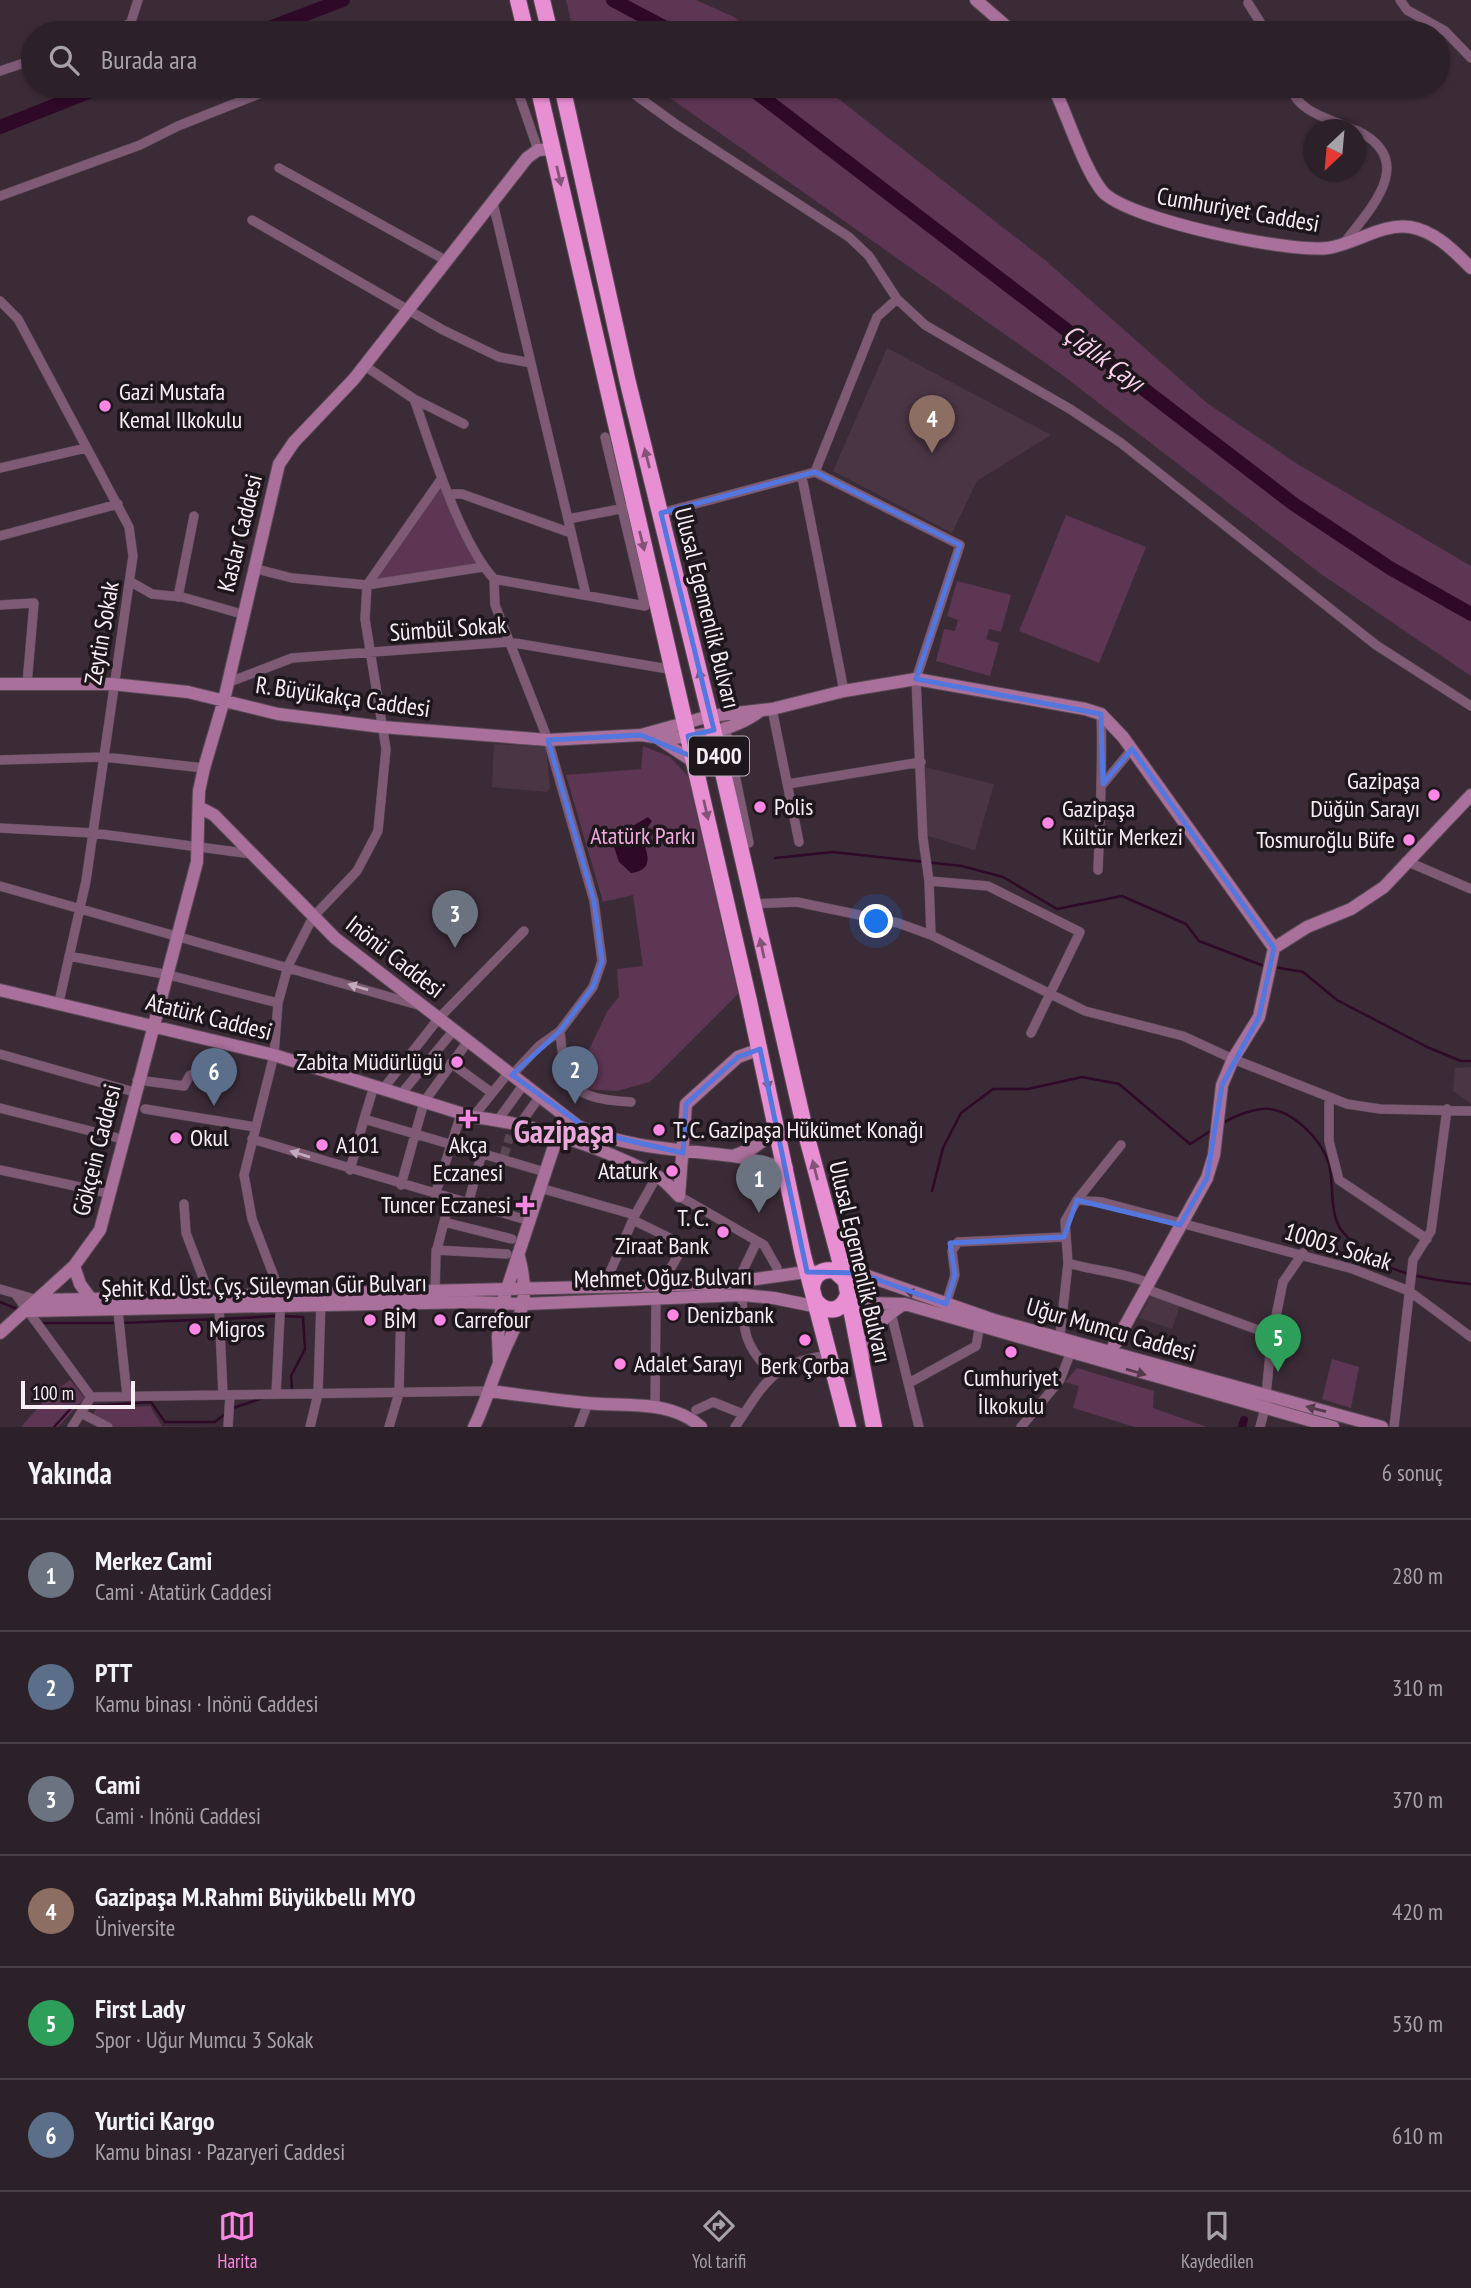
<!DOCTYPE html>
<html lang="tr">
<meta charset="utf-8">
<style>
body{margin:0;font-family:"PT Sans Narrow",sans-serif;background:#342831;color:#f1f3f6}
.compass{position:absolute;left:1303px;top:119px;width:63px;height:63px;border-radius:50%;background:#2c2029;box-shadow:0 2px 5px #0004;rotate:206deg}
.scale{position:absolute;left:21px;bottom:18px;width:114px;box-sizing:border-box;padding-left:7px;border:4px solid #f7edf4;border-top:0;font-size:19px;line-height:24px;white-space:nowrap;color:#f7edf4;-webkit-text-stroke:5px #1d161b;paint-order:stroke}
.you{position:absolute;left:877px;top:922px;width:24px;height:24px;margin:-18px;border:5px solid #fff;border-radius:50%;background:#1a73e8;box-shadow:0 0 0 10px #1a73e833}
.badge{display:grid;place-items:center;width:46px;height:46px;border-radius:50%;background:#fc86e3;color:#fff;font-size:23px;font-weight:700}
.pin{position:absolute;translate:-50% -58px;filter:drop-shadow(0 2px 4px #0008)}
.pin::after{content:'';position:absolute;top:37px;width:24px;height:21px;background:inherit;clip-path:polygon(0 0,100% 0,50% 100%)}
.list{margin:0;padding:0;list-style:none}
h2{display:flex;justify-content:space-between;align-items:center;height:91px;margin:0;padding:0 28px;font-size:30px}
h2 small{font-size:23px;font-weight:400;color:#a6a3a8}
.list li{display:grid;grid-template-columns:46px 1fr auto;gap:21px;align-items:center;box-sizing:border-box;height:112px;padding:0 28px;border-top:2px solid #483e46}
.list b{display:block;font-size:26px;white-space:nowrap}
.list p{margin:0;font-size:23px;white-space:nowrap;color:#a6a3a8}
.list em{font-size:23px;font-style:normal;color:#a6a3a8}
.icon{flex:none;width:38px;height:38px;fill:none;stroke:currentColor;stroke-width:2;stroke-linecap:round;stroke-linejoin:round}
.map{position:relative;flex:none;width:1471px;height:1427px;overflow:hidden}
.search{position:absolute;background:#2c2029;box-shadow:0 2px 5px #0004;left:21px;right:21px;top:21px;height:77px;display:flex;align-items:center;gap:18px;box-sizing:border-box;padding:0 24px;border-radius:38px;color:#a6a3a8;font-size:26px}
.sheet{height:763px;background:#2c2029}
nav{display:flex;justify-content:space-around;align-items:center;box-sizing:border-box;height:98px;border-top:2px solid #483e46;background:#2c2029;font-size:19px;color:#a6a3a8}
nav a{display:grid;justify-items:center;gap:4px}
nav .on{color:#fc86e3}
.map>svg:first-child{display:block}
.built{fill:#4a3545}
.green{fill:#5d3654}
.water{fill:#2f0928}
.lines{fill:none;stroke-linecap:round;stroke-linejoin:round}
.stream{stroke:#2f0928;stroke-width:2.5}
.canal{stroke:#2f0928;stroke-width:8}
.river{stroke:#2f0928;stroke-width:14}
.street-tunnel{stroke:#574853;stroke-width:9;stroke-dasharray:9 4.5;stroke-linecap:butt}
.street-casing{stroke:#594a55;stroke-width:10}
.secondary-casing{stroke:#594a55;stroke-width:14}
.highway-casing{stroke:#594a55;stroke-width:18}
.street{stroke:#7e5a75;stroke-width:9}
.secondary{stroke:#a9709b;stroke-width:12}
.highway{stroke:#e88fd3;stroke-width:16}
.oneway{fill:#825277}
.oneway2{fill:#c1abbb}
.oneway3{fill:#553a4e}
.marked{fill:none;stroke:#5476df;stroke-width:5;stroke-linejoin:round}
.poi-dot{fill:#fc86e3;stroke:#1d161b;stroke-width:2.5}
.labels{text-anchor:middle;stroke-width:7;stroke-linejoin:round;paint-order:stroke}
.shield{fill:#1d161b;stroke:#b6acb3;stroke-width:2}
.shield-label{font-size:23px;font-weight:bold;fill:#f7edf4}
.street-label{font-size:24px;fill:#f7edf4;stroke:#1d161b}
.poi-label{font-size:24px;fill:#f7edf4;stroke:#1d161b;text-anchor:start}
.park-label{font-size:24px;fill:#efa9de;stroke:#1d161b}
.water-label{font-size:26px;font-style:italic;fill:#fbd0ef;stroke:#1d161b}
.district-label{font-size:32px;font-weight:bold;fill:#eba9db;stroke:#1d161b}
</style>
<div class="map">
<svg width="1471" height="1427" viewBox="0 0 1471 1427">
<rect width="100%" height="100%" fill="#3b2b37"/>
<path class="built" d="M887 348 1051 435 977 481 952 533 833 471Z
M494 744 546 747 550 788 547 792 492 787Z
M925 767 994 784 975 850 928 836Z
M1471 1067V1104L1453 1091 1455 1068Z
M1151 1295 1180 1305 1172 1329 1139 1318Z"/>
<path class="green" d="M566 0H696L734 17 755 33H577L573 30Z
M653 86H822L1046 261 1207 403 1299 465 1471 566V676L1321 574 1061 374Z
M442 478 483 567 367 585Z
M1066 515 1146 547 1099 663 1019 631Z
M957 581 1011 595 1001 632 989 629 986 639 999 643 990 676 936 661 944 629 955 631 958 620 947 616Z
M643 746 670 757 688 776 738 994 650 1082 617 1091 582 1089 584 1060 608 1010 619 997 617 969 643 966 633 895 603 902 566 775 641 769Z
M1332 1359 1359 1367 1351 1408 1322 1399Z
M1077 1368 1154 1391 1153 1408 1207 1427H1135L1073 1408 1079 1386 1065 1382Z
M70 1380 85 1398 58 1427H21L49 1395Z
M150 1406 162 1426H225L113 1427 92 1416 96 1409Z"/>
<path class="water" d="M648 817 652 821 641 837C648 853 655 870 631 873L619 862 614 847 619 834Z"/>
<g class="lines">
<path class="stream" d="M775 858 833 852 962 866 1003 877 1057 909 1122 896 1186 924 1199 941 1264 966
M1274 967 1303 972 1337 1000 1427 1047 1461 1061H1471
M1223 1123C1234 1116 1250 1110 1263 1109 1290 1106 1322 1140 1329 1164 1334 1183 1329 1215 1342 1231 1378 1274 1419 1278 1471 1284
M932 1191 943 1148 961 1113 993 1089H1028L1082 1077 1119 1084 1190 1144 1212 1130
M0 1302 17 1309
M283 1316 303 1317 305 1349 291 1376 292 1388
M223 1319 276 1316
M42 1323H115
M122 1323 217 1319
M90 1406 151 1402 165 1422H215L225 1414
M233 1408 263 1398
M54 1427 73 1406H84"/>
<path class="canal" d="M1242 1427 1244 1420"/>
<path class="river" d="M613 0 675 33
M256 33 343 0
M748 86 1295 505 1390 568 1471 614
M0 127 104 86"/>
<path class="street-tunnel" d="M504 1156 510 1135"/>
<g class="street-casing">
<path id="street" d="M1400 0 1407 10 1445 31 1471 58
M1248 3 1267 33
M116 33 131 22 138 0
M441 33 477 28 509 33
M0 71 33 60
M516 86 538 150
M623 86 677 125 849 237 869 256 897 299 925 325 1070 409 1121 443 1376 645 1471 706
M1290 86C1299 114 1330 118 1354 130
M279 168 447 261
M0 196 140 145 178 126 279 86
M493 203 586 595
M252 220 443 330 499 357 531 363
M1344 243C1372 207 1418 160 1356 130
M0 301 18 319 129 527 133 556 86 881 59 1002
M365 366 414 399 464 424
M414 399C432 449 459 541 494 579L495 605 548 740 594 901 602 961 593 987 560 1031 539 1046 512 1075
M0 468 86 448
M815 472 960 545 916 679 923 838 929 881 931 935
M802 477 844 691
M449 494H462L571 533
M661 513 815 472 877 317 897 299
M568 519 625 508
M0 536 118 504
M253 568 292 578 367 585 365 619 386 749 378 831 357 871 313 917 288 966 278 1003 274 1055 244 1175 252 1219 281 1295 276 1394
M494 579 645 606 605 437
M131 582 152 594 182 597 242 614
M367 585 442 478
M367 585 483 567
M178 597 194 516
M0 605 34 603 27 684
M227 683 292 658 509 642 674 670
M772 709 799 842
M725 726 749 843
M0 760 104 757 204 768
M788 784 921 762
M1103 784 1132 749
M0 828 93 833 252 854
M1406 861 1471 889
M1098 870C1100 818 1103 767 1101 714
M929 881 988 886 1080 932 1031 1033
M0 886 418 1005
M752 904 797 902 898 923 931 935 1085 1011 1183 1036 1233 1059 1347 1104 1380 1109 1471 1111
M69 956 169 975 278 1003
M560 1031C565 1090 573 1098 631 1102
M0 1054 134 1092
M451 1063 492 1093
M137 1080 184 1086 190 1075 206 1071 218 1073
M374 1086 364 1119 545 1172
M383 1089 439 1018 524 931
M401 1094 454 1030
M1329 1098V1141L1339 1180 1427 1239
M0 1108 122 1139
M145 1109 255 1127
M473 1117 509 1072
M498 1120 524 1084
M518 1127 540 1096
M252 1139 530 1221
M0 1170 108 1193
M350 1170 364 1119
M401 1185 424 1102 468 1041
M540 1188 635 1215
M435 1195 461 1114
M679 1196 764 1245 777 1268
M1077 1200 1121 1145
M184 1204 186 1233 210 1296
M468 1204 482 1153
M633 1220 684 1245 661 1285
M444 1222 512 1239
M436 1250 507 1254
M1068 1263C1095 1271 1122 1272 1149 1283
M737 1283 757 1241
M603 1288 635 1215 657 1176
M0 1289 38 1300
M1146 1289 1272 1335
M435 1294 436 1253 450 1199
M742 1295C743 1332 745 1347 772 1373
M17 1296 91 1397 72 1427
M946 1304 955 1275 952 1251 958 1242 1064 1237
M219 1308 223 1395
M118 1311 127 1396
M891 1313 919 1427
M1060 1336 1068 1263 1065 1221 1077 1200 1102 1202 1353 1269 1409 1291 1471 1337
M909 1383 976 1346 980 1325
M1266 1395 1272 1335 1283 1282 1303 1253
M91 1397 489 1391
M655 1407 656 1297
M696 1410 713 1402 743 1414
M81 1413 108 1427
M228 1427 230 1395
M310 1427 318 1394 321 1300
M389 1427 399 1393 401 1304
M579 1427 588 1403
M735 1427C765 1383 773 1361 831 1355
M1021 1427 1060 1380 1072 1349
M1260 1427 1265 1408
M1394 1427 1413 1260 1431 1231 1447 1109"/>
</g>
<g class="secondary-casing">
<path id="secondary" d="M976 0 1014 33
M1053 86C1067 114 1084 170 1103 192 1129 220 1289 253 1328 248 1356 244 1381 223 1410 227 1435 231 1454 251 1471 268
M0 684H112L188 692 278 714 382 727 548 740 641 735 710 716 772 709 844 691 916 679 1085 709 1101 714 1123 737 1274 948
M641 735C677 743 731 733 760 711
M659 739 694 762
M199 807 214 815 335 938 578 1126
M0 990 274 1055 473 1117C531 1123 603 1148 655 1175 664 1179 672 1189 679 1196
M733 1156 753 1148 778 1130
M679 1196 686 1104 738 1057 760 1049
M74 1266 80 1284 91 1299 720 1284 813 1271
M837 1270 859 1273 994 1320 1382 1427
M38 1300 91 1299
M843 1307 865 1303 905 1304 1333 1427
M27 1311 472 1302 524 1304 742 1295 774 1298 823 1308
M0 1333 74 1266 100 1230 197 862 199 791 204 768 224 700 279 464 294 442 354 379 527 158 538 150 552 149
M1111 1351 1207 1178 1214 1155 1222 1085 1233 1059 1259 1017 1274 948 1307 927 1351 909 1384 887 1471 795
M863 1360C864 1333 884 1317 904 1304
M499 1363 498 1337 502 1304 557 1137 578 1126C628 1149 679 1149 733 1156 751 1159 769 1164 787 1168
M489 1391C522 1395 554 1400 587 1403 625 1407 670 1399 701 1427
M474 1427C484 1407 490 1386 498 1366 515 1321 533 1309 519 1257"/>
</g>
<g class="highway-casing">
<path id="highway" d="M518 0 526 33
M542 0 550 33
M538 86 749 1001 803 1255 848 1427
M562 86 628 383 710 716 806 1134 846 1283 874 1427
M812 1288C813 1275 822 1268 835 1271L845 1280
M815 1300C826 1315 843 1312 848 1294"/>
</g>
<use href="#street" class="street"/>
<use href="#secondary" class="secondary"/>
<use href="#highway" class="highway"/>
</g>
<defs><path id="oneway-solid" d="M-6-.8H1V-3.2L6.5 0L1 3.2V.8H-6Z" transform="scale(1.75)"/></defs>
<g class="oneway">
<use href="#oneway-solid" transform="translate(559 176) rotate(77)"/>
<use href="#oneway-solid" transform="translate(647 458) rotate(-104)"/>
<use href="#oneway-solid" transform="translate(642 541) rotate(76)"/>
<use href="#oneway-solid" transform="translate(701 679) rotate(-104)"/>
<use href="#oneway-solid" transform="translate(706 810) rotate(77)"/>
<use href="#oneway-solid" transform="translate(762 948) rotate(-102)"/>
<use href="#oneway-solid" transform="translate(767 1080) rotate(78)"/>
<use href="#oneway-solid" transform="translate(815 1170) rotate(-104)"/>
</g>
<g class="oneway2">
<use href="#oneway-solid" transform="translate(358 987) rotate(-164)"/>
<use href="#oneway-solid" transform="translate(300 1154) rotate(-163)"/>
</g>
<g class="oneway3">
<use href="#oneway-solid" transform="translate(915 1294) rotate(-162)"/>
<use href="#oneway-solid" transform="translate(1136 1372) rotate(16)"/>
<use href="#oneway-solid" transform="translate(1316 1409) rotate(-165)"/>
</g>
<path class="marked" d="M815 472 960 545 916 679 1101 714 1103 784 1132 749 1274 948 1259 1017 1222 1085 1207 1178 1180 1225 1077 1200 1064 1237 950 1243 955 1275 946 1304 859 1273 807 1272 760 1049 738 1057 686 1104 683 1153 592 1132 512 1075 560 1031 593 987 602 961 594 901 548 740 641 735 693 757 688 736 714 730 661 513Z"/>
<g class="poi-dot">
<circle cx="105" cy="406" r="7"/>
<circle cx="1434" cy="795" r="7"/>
<circle cx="760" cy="807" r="7"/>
<circle cx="1048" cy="823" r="7"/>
<circle cx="1409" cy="840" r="7"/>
<circle cx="457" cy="1062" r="7"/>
<path d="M464.5 1108.5h7v7h7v7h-7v7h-7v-7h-7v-7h7z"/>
<circle cx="659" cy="1130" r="7"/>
<circle cx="176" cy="1138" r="7"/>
<circle cx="322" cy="1145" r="7"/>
<circle cx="672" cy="1171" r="7"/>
<path d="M521.5 1194.5h7v7h7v7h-7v7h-7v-7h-7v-7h7z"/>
<circle cx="723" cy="1232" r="7"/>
<circle cx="673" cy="1315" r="7"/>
<circle cx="370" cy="1320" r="7"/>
<circle cx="440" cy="1320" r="7"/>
<circle cx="195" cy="1329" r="7"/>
<circle cx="805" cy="1340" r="7"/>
<circle cx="1011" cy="1352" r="7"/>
<circle cx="620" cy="1364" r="7"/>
</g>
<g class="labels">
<rect class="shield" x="689" y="736.5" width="60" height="39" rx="5"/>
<g class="shield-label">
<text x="719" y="764">D400</text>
</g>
<g class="street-label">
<text transform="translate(1238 210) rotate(10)" y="8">Cumhuriyet Caddesi</text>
<text transform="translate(240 533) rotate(-76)" y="8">Kaslar Caddesi</text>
<text transform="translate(707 608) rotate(76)" y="8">Ulusal Egemenlik Bulvarı</text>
<text transform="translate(448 629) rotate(-4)" y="8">Sümbül Sokak</text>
<text transform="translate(102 633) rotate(-80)" y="8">Zeytin Sokak</text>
<text transform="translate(343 697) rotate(8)" y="8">R. Büyükakça Caddesi</text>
<text transform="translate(395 957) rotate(38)" y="8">Inönü Caddesi</text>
<text transform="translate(209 1017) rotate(14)" y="8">Atatürk Caddesi</text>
<text transform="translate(97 1150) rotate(-76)" y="8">Gökçein Caddesi</text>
<text transform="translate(1338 1247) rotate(17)" y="8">10003. Sokak</text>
<text transform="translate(860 1262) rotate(77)" y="8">Ulusal Egemenlik Bulvarı</text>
<text transform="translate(663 1278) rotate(-1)" y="8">Mehmet Oğuz Bulvarı</text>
<text transform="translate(264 1286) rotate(-1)" y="8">Şehit Kd. Üst. Çvş. Süleyman Gür Bulvarı</text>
<text transform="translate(1111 1330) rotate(16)" y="8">Uğur Mumcu Caddesi</text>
</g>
<g class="poi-label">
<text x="119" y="400">Gazi Mustafa<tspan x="119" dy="28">Kemal Ilkokulu</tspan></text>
<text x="1420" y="789" text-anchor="end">Gazipaşa<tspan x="1420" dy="28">Düğün Sarayı</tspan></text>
<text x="774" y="815">Polis</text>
<text x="1062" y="817">Gazipaşa<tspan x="1062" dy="28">Kültür Merkezi</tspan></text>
<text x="1395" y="848" text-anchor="end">Tosmuroğlu Büfe</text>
<text x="443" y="1070" text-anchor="end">Zabita Müdürlügü</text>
<text x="673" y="1138">T. C. Gazipaşa Hükümet Konağı</text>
<text x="190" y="1146">Okul</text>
<text x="336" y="1153">A101</text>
<text x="468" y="1153" text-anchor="middle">Akça<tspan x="468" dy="28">Eczanesi</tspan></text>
<text x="658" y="1179" text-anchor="end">Ataturk</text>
<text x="511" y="1213" text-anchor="end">Tuncer Eczanesi</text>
<text x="709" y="1226" text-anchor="end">T. C.<tspan x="709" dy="28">Ziraat Bank</tspan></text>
<text x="687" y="1323">Denizbank</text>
<text x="384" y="1328">BİM</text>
<text x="454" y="1328">Carrefour</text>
<text x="209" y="1337">Migros</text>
<text x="634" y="1372">Adalet Sarayı</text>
<text x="805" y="1374" text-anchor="middle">Berk Çorba</text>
<text x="1011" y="1386" text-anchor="middle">Cumhuriyet<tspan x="1011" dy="28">İlkokulu</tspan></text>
</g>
<g class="park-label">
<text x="643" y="844">Atatürk Parkı</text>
</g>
<g class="water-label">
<text transform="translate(1104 358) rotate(37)" y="9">Çığlık Çayı</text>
</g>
<g class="district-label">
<text x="564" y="1143">Gazipaşa</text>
</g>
</g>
</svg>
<svg class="compass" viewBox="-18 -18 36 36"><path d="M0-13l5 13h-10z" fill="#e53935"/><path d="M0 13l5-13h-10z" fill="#a6a3a8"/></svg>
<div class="scale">100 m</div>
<div class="you"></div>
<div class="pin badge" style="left:759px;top:1213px;background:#6b7280">1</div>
<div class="pin badge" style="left:575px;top:1104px;background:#5c6f8a">2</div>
<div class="pin badge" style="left:455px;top:948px;background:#6b7280">3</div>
<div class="pin badge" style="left:932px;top:453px;background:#8d6e63">4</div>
<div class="pin badge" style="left:1278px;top:1372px;background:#2e9e5b">5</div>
<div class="pin badge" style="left:214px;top:1106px;background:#5c6f8a">6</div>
<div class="search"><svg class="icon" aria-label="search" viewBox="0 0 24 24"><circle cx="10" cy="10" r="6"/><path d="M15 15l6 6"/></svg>Burada ara</div>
</div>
<section class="sheet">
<h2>Yakında<small>6 sonuç</small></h2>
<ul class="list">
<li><span class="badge" style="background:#6b7280">1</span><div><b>Merkez Cami</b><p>Cami · Atatürk Caddesi</p></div><em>280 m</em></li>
<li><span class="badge" style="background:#5c6f8a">2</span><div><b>PTT</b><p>Kamu binası · Inönü Caddesi</p></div><em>310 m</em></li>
<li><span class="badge" style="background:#6b7280">3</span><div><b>Cami</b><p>Cami · Inönü Caddesi</p></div><em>370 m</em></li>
<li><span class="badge" style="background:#8d6e63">4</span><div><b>Gazipaşa M.Rahmi Büyükbellı MYO</b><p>Üniversite</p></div><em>420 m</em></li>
<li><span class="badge" style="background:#2e9e5b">5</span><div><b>First Lady</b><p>Spor · Uğur Mumcu 3 Sokak</p></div><em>530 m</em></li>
<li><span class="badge" style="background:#5c6f8a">6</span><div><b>Yurtici Kargo</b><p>Kamu binası · Pazaryeri Caddesi</p></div><em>610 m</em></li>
</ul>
</section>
<nav>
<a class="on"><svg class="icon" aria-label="map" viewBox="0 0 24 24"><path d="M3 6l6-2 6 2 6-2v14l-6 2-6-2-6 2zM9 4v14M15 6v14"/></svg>Harita</a>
<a><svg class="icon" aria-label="directions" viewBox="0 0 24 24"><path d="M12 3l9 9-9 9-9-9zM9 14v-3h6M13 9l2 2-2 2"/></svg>Yol tarifi</a>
<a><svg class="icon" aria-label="saved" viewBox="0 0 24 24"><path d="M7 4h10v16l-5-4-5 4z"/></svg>Kaydedilen</a>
</nav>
